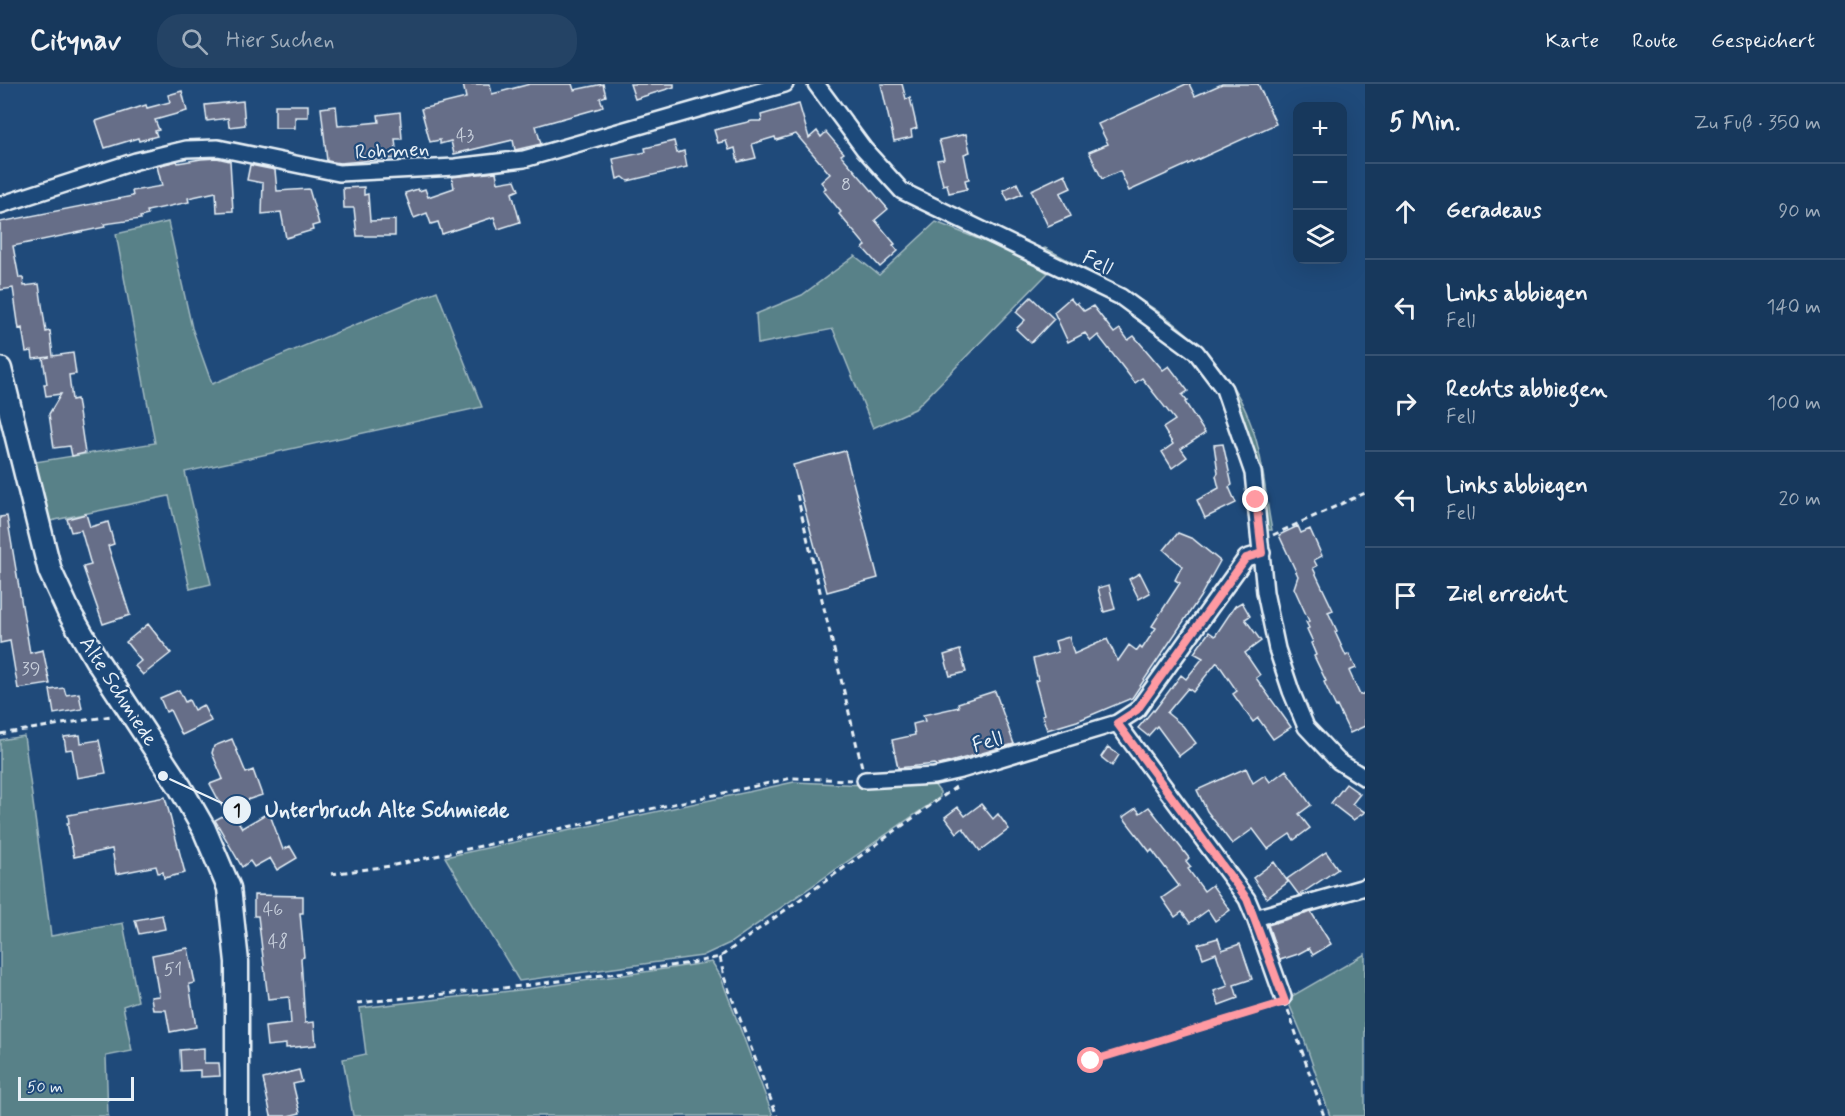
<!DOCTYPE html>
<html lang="de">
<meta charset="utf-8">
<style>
body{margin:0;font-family:Mynerve,sans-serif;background:#244365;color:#f1f3f6}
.controls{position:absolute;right:18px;top:18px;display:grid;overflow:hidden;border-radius:12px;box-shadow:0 6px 24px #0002}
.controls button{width:54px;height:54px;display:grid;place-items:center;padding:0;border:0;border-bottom:2px solid #365272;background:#17385c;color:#f1f3f6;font:30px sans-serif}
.scale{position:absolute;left:18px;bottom:15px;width:116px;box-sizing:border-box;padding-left:6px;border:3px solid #e8f1f8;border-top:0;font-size:16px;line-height:21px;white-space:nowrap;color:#e8f1f8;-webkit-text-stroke:4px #1f4a7a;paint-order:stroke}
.stop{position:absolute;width:18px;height:18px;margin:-14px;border:4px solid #ff9aa2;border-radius:50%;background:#fff}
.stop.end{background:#ff9aa2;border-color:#fff;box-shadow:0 2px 6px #0008}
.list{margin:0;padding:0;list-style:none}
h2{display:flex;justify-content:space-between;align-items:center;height:78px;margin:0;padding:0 24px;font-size:26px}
h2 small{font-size:20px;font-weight:400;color:#9eacbb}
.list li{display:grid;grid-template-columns:39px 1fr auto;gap:18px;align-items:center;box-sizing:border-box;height:96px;padding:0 24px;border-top:2px solid #365272}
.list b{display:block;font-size:22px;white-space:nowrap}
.list p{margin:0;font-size:20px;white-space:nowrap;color:#9eacbb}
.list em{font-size:20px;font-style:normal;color:#9eacbb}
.icon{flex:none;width:33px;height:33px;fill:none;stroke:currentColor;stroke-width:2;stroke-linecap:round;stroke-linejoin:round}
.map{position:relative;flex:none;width:1365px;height:1032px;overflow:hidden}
header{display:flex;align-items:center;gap:36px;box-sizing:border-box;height:84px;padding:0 30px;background:#17385c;border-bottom:2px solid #365272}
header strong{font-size:28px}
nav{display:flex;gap:33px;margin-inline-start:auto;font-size:21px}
.search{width:420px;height:54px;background:#244365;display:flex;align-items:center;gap:15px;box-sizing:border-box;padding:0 21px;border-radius:24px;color:#9eacbb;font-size:22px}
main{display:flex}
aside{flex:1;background:#17385c}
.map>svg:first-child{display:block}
.green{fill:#598188;stroke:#a0b9c0;stroke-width:1.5}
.building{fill:#666e88;stroke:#e8f1f8;stroke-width:1.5}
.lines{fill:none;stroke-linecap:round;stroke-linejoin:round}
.street-casing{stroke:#e8f1f8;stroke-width:20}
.secondary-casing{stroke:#e8f1f8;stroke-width:27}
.path{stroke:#e8f1f8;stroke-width:3;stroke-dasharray:6 4.5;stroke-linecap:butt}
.street{stroke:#1f4a7a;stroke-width:15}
.secondary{stroke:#1f4a7a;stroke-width:22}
.route{stroke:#ff9aa2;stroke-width:8}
.labels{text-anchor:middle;stroke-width:4.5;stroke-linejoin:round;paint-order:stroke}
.number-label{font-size:18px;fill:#c8d0dc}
.street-label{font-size:21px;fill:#e8f1f8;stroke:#1f4a7a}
.leader{fill:none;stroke:#e8f1f8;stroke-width:2}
.callout-dot{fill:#e8f1f8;stroke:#1f4a7a;stroke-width:2}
.mark-label{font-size:18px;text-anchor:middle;font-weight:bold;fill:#111}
.callout-label{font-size:22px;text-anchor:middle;font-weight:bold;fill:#e8f1f8;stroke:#1f4a7a;stroke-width:4.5;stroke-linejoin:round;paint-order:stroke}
</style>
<header>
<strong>Citynav</strong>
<div class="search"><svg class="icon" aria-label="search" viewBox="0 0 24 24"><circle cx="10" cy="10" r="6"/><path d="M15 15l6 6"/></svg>Hier suchen</div>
<nav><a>Karte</a><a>Route</a><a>Gespeichert</a></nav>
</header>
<main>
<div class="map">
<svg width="1365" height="1032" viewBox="0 0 1365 1032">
<rect width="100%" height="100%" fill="#1f4a7a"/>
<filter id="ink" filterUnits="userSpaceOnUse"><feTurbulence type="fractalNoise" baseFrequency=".0167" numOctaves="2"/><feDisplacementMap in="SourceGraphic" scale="12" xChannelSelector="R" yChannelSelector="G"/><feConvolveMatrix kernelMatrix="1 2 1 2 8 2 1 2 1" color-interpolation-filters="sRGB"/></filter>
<g filter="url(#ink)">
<path class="green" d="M168 138 192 244 212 300 437 207 482 323 185 388 211 500 190 505 169 412 50 437 35 378 155 359 116 150Z
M936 138 1023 173 1048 189 915 325 873 344 833 245 758 260 756 230 802 211 855 172 879 191Z
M1045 164C1128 208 1219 247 1252 343 1264 376 1265 413 1272 446H1267L1264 443 1235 330 1181 254 1039 166Z
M24 652 51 852 123 839 138 917 123 922 132 967 106 972 108 1032H0V656Z
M794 698 889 702 933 699 940 708V713L730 859 702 872 519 897 445 773Z
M1365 870V1032H1330L1304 955 1287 915Z
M712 878 720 891 773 1032H353L343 975 366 970 360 924 528 905Z"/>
<path class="building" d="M463 0H490L492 10 530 0H572L574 6 603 0 606 12 600 14 603 22 600 24 536 42 541 60 515 66 513 56 454 70 451 57 440 60V56L430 58 421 25 466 14Z
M630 0H674V3L635 15Z
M881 0H902L906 15 910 14 917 44 911 46 912 53 894 57Z
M1186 0H1189L1195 12 1222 0H1258L1276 40 1129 107 1120 87 1102 95 1089 68 1108 60 1098 40Z
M182 7 187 27 155 36 159 46 155 47 157 52 139 57 138 54 105 64 96 37 146 21 147 24 170 18 168 11Z
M243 17 245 41 229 43 228 34 207 37 205 21Z
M799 20 809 54 817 47 821 53 826 48 844 69 841 71 888 125 875 136 895 160 893 161 898 167 880 183 863 164 866 162 839 130 841 128 823 106 826 104 821 98 830 90 796 50 776 56 775 53 752 60 756 74 738 78 735 64 729 66 726 57 718 59 714 46 752 37H762L761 31Z
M275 21H308V33H295V44H275Z
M336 22 338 42 379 38 378 31 400 28 402 55H395L397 74 340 79 327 77 321 24Z
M966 50 970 68 964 70 969 95 965 96 967 105 949 109 947 100 943 101 937 76 944 75 939 56Z
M674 57 677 69 684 67 687 83 628 97 623 93 617 95 613 75 646 68 645 64Z
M217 74 230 77 233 127 217 128 216 108 188 114 189 118 147 127 148 131 140 133 141 135 104 140 105 143 13 162 19 194H23L24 202 39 200 46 248 50 247 53 272 73 269 76 290 69 291 72 316 77 315 85 369 72 372 70 362 54 364 49 330 61 310 46 312 44 300H47L43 274 50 273 33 275 32 267 26 268 22 244 19 245 13 204 0 206V138L133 112 132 107 162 102 157 82 177 77 178 79 201 75Z
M250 81 275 86 277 107 309 105 319 140 312 142 313 146 286 154 281 128 262 130 263 99 247 96Z
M496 88 498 99 515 96 519 106 512 109 520 138 498 145 494 133 442 150 438 138 431 140 427 129 414 134 405 109 418 105 419 107 425 105 428 113 454 104 452 93Z
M1065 90 1071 104 1060 109 1071 132 1048 142 1031 106Z
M1017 99 1022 110 1008 116 1003 106Z
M364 103V111L368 110 370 137 395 136V152H357L354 124H344L343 104Z
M1031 213 1054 235 1031 259 1016 245 1025 236 1016 228Z
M1070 214 1075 220 1077 219 1084 227 1093 222 1114 249 1120 245 1128 256 1134 252 1163 286 1169 282 1188 307 1182 311 1187 317 1185 318 1205 349 1181 365 1187 373 1172 384 1162 368 1173 360 1163 344 1175 336 1142 294 1135 299 1098 251 1091 257 1085 249 1068 258 1054 228Z
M1223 360 1232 401 1229 403 1236 419 1205 434 1197 416 1219 404 1216 392 1218 389 1214 361Z
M845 367 878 494 827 508 793 381Z
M86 430 90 443 108 438 114 460 108 462 130 531 103 540 83 483 91 481 81 446 71 448 67 435Z
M7 432 30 569 43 566 50 600 18 605 10 557 0 559V433Z
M1298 442 1301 449 1310 445 1322 472 1314 476 1317 482 1313 484 1333 526 1328 528 1337 547 1335 548 1346 572 1349 570 1356 584 1349 587 1360 611 1365 609V642L1350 649 1337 622 1336 623 1330 611 1324 598 1326 597 1314 572 1316 571 1311 559 1313 558 1307 545 1309 544 1306 538 1309 537 1294 504 1298 492 1279 451Z
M1178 449 1193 455 1220 477 1200 513 1132 614 1077 637 1047 646 1042 631 1044 630 1035 597 1038 596 1033 575 1058 568 1055 557 1069 553 1074 570 1107 555 1118 577 1129 561 1137 567 1140 563 1142 565 1156 544 1152 542 1180 499 1175 496 1182 482 1164 466Z
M1140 489 1150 509 1139 515 1129 495Z
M1109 501 1115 525 1104 528 1098 504Z
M1242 518 1250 532 1245 535 1261 557 1245 569 1260 591 1256 594 1291 643 1273 655 1258 634 1253 638 1233 610 1237 607 1217 578 1193 608 1188 604 1167 629 1183 642 1196 659 1179 672 1157 642 1148 652 1138 644 1153 626 1154 627 1181 591 1186 595 1203 574 1194 569 1209 548 1215 552 1235 522Z
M148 540 171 569 143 591 135 582 141 577 126 558Z
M960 566 966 588 950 592 944 571Z
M64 604 66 611 79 609 82 625 54 630 50 606Z
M179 606 185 618 189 616 194 626 203 621 211 637 182 651 170 626 166 628 160 614Z
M995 607 1014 660 936 682 935 680 898 684 892 656 915 651 913 640 925 637 923 631 959 623 958 619Z
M80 651 81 659 99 656 106 689 77 694 72 665 66 666 64 653Z
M232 655 246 689 253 686 262 711 223 724 210 700 223 695 212 669 214 662Z
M1108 663 1119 671 1112 682 1101 673Z
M1246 684 1253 699 1265 691 1270 698 1286 686 1311 721 1299 730 1310 744 1294 756 1290 750 1268 765 1253 745 1232 760 1207 727 1197 706Z
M1346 700 1360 710 1352 720 1365 728 1353 736 1331 719Z
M165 713 185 789 164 794 163 788 158 789 156 782 116 790 112 765 74 773 67 739H69L68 731Z
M981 720 993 735 998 730 1009 745 980 767 963 744 957 749 945 733 958 723 965 732Z
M1149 723 1189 774 1186 777 1191 783 1188 785 1204 807 1212 801 1230 826 1215 837 1208 826 1190 839 1182 828 1175 833 1162 814 1179 802 1152 766 1150 768 1123 733 1136 724 1140 729Z
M232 727 242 744 269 728 283 766 290 762 297 774 277 786 270 774 254 783 250 777 242 783 215 736Z
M1326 768 1338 785 1299 811 1287 795Z
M1274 778 1288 798 1267 814 1253 794Z
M254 811 303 812V829H300L304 873 301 874 305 939 314 938 316 961 286 964V960L267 962 265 943 291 940 289 913 268 915 258 832H254Z
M1311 828 1331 860 1313 871 1309 864 1298 870 1280 876 1268 841Z
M162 831 165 845 139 850 135 836Z
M1218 854 1222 866 1240 860 1252 895 1234 901 1238 914 1219 921 1214 907 1228 902 1222 886 1216 869 1203 874 1198 860Z
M188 864 195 899 189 900 196 943 170 948 166 926H153L151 913 159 912 152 871Z
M204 964V979H219L220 992 200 993V986L181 987 180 966Z
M299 986 302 998 293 1000 300 1029 288 1032H271L263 995Z"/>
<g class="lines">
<g class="street-casing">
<path id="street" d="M816 0 864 65 902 107 1121 213 1196 268 1224 305 1253 389 1265 508 1277 565 1291 607 1306 643 1338 677 1365 694
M0 121 136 77 186 65 218 64 339 89 455 83 524 75 785 0
M1262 469 1246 474 1137 626 1117 639 1247 815 1255 834 1365 803
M865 696 934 692 961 686 1117 639
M1255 834 1283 913"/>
</g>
<g class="secondary-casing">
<path id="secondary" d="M0 285 50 487 69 528 96 575 180 703 204 745 229 804 237 878V1032"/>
</g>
<path class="path" d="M797 411 862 683
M1273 451 1365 409
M0 650 111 632
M331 790 390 782 792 694 851 696
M720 873 724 893 777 1032
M357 919 522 902 691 879 720 873 956 703
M1288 926 1324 1032
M1091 977 1272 922"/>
<use href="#street" class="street"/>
<use href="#secondary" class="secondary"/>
</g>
</g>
<g class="lines" filter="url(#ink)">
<path class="route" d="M1091 977 1285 918 1247 815 1117 639 1137 626 1246 474 1262 469 1256 416"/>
</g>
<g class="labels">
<g class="number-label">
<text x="465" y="57">43</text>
<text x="846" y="106">8</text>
<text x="31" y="590">39</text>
<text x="273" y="831">46</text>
<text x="278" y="863">48</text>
<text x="173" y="891">51</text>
</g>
<g class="street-label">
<text transform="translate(392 66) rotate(-3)" y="7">Rohmen</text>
<text transform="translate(1098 178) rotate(26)" y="7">Fell</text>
<text transform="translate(119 607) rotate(57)" y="7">Alte Schmiede</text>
<text transform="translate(987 657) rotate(-17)" y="7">Fell</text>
</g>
</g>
<path class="leader" d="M163 692L237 726"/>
<g class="callout-dot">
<circle cx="163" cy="692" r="6"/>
<circle cx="237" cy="726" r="15"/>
</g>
<g class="mark-label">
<text x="237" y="732">1</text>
</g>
<g class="callout-label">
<text x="387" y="733">Unterbruch Alte Schmiede</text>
</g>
</svg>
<div class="controls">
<button>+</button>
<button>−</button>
<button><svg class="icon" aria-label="layers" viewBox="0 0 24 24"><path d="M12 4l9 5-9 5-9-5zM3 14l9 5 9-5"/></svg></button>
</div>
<div class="scale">50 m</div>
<div class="stop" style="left:1091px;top:977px"></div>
<div class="stop end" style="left:1256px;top:416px"></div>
</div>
<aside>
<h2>5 Min.<small>Zu Fuß · 350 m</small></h2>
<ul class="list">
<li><svg class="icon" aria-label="ahead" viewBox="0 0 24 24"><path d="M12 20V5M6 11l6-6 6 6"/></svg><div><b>Geradeaus</b></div><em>90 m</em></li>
<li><svg class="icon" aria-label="left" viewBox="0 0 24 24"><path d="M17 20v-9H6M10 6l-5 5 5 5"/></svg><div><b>Links abbiegen</b><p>Fell</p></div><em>140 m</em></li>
<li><svg class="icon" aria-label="right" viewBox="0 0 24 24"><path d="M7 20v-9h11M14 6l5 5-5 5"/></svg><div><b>Rechts abbiegen</b><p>Fell</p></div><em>100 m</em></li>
<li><svg class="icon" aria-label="left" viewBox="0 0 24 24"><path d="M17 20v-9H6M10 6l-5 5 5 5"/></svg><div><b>Links abbiegen</b><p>Fell</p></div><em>20 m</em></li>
<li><svg class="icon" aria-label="arrive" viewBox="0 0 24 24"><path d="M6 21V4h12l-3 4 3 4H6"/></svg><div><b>Ziel erreicht</b></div></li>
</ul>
</aside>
</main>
